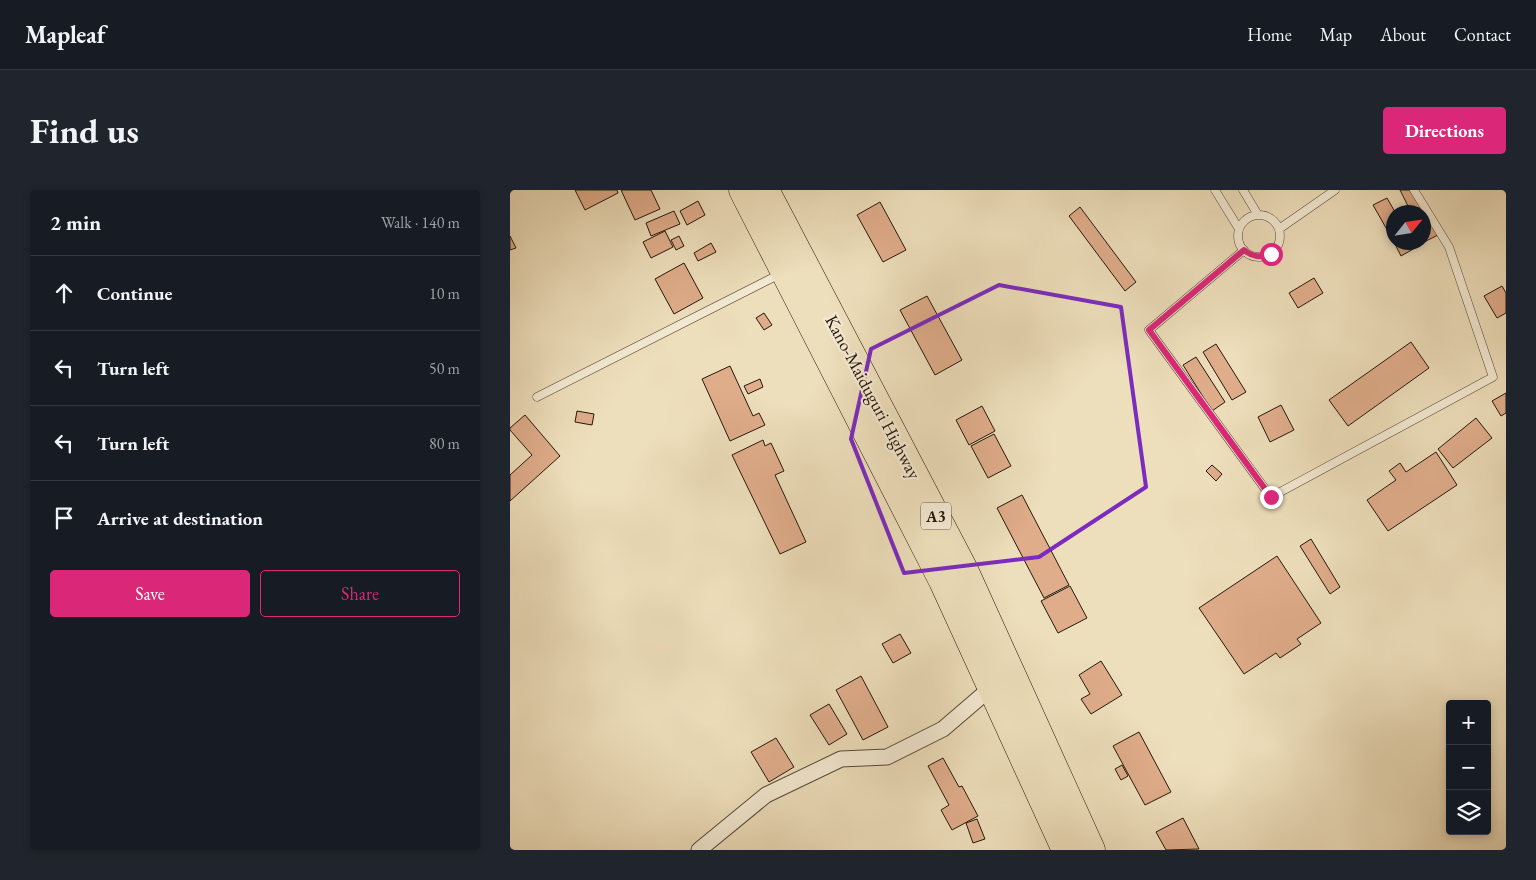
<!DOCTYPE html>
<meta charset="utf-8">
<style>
body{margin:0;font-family:"EB Garamond",serif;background:#20242c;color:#f1f3f6}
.controls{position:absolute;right:15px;bottom:15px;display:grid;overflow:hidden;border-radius:5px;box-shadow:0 2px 8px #0003}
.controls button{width:45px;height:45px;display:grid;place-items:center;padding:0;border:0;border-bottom:1px solid #363941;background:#171b24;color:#f1f3f6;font:25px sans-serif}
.compass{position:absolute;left:876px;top:15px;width:45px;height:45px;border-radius:50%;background:#171b24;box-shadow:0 2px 8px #0003;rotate:60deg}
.stop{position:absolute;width:15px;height:15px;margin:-11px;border:4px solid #db2777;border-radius:50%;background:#fff}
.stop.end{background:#db2777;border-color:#fff;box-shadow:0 1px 5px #0008}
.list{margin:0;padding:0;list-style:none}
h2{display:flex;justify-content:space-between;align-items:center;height:65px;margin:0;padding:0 20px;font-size:21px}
h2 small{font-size:16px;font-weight:400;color:#9ea1a6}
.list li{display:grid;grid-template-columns:32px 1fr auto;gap:15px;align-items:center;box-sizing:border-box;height:75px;padding:0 20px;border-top:1px solid #363941}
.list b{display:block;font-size:19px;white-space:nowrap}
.list em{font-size:16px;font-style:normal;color:#9ea1a6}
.actions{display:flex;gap:10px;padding:15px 20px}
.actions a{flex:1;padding:11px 0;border:1px solid #db2777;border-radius:5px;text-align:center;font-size:18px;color:#db2777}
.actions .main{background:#db2777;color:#fff}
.icon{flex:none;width:28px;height:28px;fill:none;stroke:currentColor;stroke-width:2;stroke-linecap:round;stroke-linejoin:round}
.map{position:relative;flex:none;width:996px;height:660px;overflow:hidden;border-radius:5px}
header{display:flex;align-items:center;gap:30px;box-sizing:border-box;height:70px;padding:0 25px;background:#171b24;border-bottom:1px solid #363941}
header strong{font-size:24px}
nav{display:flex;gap:28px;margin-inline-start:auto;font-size:18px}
.intro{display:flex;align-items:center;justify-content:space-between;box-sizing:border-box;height:120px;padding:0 30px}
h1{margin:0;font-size:35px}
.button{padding:12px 22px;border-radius:5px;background:#db2777;color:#fff;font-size:18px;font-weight:700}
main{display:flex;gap:30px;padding:0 30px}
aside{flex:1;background:#171b24;border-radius:5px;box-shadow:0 2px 8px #0003}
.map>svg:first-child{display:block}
.building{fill:#e0ad8b;stroke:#25170c}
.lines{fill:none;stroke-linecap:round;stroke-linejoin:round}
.lane-casing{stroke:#574938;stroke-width:9}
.street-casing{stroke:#574938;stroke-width:17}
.highway-casing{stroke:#25170c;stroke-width:29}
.lane{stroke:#f4ead3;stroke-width:8}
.street{stroke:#f4ead3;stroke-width:15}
.highway{stroke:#eedfbc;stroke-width:28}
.route{stroke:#db2777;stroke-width:6}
.marked{fill:none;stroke:#7b2cbf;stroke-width:4;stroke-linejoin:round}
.labels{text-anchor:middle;stroke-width:4.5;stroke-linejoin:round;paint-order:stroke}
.shield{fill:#f4ead3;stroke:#635648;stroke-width:1}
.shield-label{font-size:16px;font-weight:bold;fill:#25170c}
.street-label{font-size:18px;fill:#25170c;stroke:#f4ead3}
</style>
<header>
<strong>Mapleaf</strong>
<nav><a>Home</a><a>Map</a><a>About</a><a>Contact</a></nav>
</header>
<div class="intro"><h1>Find us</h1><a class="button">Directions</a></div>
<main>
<aside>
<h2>2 min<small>Walk · 140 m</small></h2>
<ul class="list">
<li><svg class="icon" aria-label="ahead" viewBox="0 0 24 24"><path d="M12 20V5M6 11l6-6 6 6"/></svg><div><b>Continue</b></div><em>10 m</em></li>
<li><svg class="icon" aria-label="left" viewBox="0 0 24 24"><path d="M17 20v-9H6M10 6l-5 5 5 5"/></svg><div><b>Turn left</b></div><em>50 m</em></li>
<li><svg class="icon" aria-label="left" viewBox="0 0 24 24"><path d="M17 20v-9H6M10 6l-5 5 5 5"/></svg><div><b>Turn left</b></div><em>80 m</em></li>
<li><svg class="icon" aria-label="arrive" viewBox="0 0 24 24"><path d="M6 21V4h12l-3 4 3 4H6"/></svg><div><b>Arrive at destination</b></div></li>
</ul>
<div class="actions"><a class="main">Save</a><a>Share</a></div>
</aside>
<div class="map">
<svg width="996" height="660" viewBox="0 0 996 660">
<rect width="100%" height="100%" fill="#eedfbc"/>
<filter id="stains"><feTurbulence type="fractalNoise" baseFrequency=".004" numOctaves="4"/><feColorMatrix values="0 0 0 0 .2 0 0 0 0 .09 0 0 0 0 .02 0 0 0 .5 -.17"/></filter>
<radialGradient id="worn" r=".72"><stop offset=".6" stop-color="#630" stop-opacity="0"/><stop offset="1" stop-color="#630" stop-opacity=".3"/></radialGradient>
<path class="building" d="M65 0H107L108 3 75 20Z
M111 0H141L150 19 125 30Z
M890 0H903L928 45 916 51 914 46V22H901Z
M877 8 885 22H884V52L863 15Z
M188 11 195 25 177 35 170 21Z
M370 12 396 60 373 72 347 25Z
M570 17 626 92 615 101 559 26Z
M164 21 170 34 141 46 136 33Z
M155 41 163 57 141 68 133 52Z
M0 46 6 58 0 60Z
M169 46 174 56 166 60 161 50Z
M884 52H902L905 58 891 66Z
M201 53 206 62 188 71 184 63Z
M174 73 193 108 164 124 145 89Z
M804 88 813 103 788 118 779 103Z
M992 96 996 103V123L987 128 974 106Z
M417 106 452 170 425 185 390 120Z
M254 123 262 135 254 140 246 128Z
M901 152 919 178 838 236 819 210Z
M706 154 736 202 722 210 693 162Z
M686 167 715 212 702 221 673 175Z
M220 176 243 226 249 223 255 235 220 251 192 189Z
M250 189 253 197 238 204 234 196Z
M996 203V223L991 226 982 211Z
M771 215 784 240 760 252 748 227Z
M472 216 485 241 459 255 446 230Z
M67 221 84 224 82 235 65 232Z
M15 225 50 266 0 311V285L22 265 0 240V238Z
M966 228 982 248 943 278 928 259Z
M484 244 501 276 478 288 461 256Z
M253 250 255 256 261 253 274 281 265 285 296 352 270 364 222 265Z
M926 262 947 295 878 341 857 310 886 290 879 281 890 273 896 282Z
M702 275 712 284 706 291 696 281Z
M512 305 559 395 534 408 487 318Z
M801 349 830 397 820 404 790 356Z
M767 366 811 433 787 449 791 454 770 468 766 463 734 484 689 418Z
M560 396 577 428 548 443 531 411Z
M390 444 401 463 383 473 372 454Z
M591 471 612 505 581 524 571 509 580 504 569 485Z
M351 486 378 537 353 550 326 500Z
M319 514 337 544 319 555 300 525Z
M629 542 661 602 635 615 603 556Z
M266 548 284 577 259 592 241 562Z
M433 568 449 597 452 596 468 626 442 640 431 620 439 615 418 576Z
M612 575 618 586 611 590 605 579Z
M673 628 689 659 656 660 646 642Z
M467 629 475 649 463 653 456 633Z"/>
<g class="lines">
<g class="lane-casing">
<path id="lane" d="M705 0 729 39
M733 0 748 25
M728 46a21 21 0 1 1 42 0a21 21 0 1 1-42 0Z
M769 39 825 0
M734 60 639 140 761 307 983 187 939 57 904 0
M27 207 272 83"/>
</g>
<g class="street-casing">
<path id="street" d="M189 660 256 605 331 569 377 567 433 539 482 497"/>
</g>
<g class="highway-casing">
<path id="highway" d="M233 0 433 391 556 660
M255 0 454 380 581 660"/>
</g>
<use href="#lane" class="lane"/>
<use href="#street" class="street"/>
<use href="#highway" class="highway"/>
</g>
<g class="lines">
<path class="route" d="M761 64C750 68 743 67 734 60L639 140 761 307"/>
</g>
<path class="marked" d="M489 95 611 117 636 297 529 367 394 383 341 249 361 159Z"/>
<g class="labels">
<rect class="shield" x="411" y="312.5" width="30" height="27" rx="4"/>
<g class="shield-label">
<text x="426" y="332">A3</text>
</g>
<g class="street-label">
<text transform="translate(363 207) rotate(62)" y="6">Kano-Maiduguri Highway</text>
</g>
</g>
<rect width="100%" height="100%" filter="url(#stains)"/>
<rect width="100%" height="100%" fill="url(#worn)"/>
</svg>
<div class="controls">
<button>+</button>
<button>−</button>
<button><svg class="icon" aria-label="layers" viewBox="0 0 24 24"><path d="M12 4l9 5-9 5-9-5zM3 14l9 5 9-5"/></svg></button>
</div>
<svg class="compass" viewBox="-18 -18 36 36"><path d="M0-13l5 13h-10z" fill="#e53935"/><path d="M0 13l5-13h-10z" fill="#9ea1a6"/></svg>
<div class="stop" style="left:761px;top:64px"></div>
<div class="stop end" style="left:761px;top:307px"></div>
</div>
</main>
